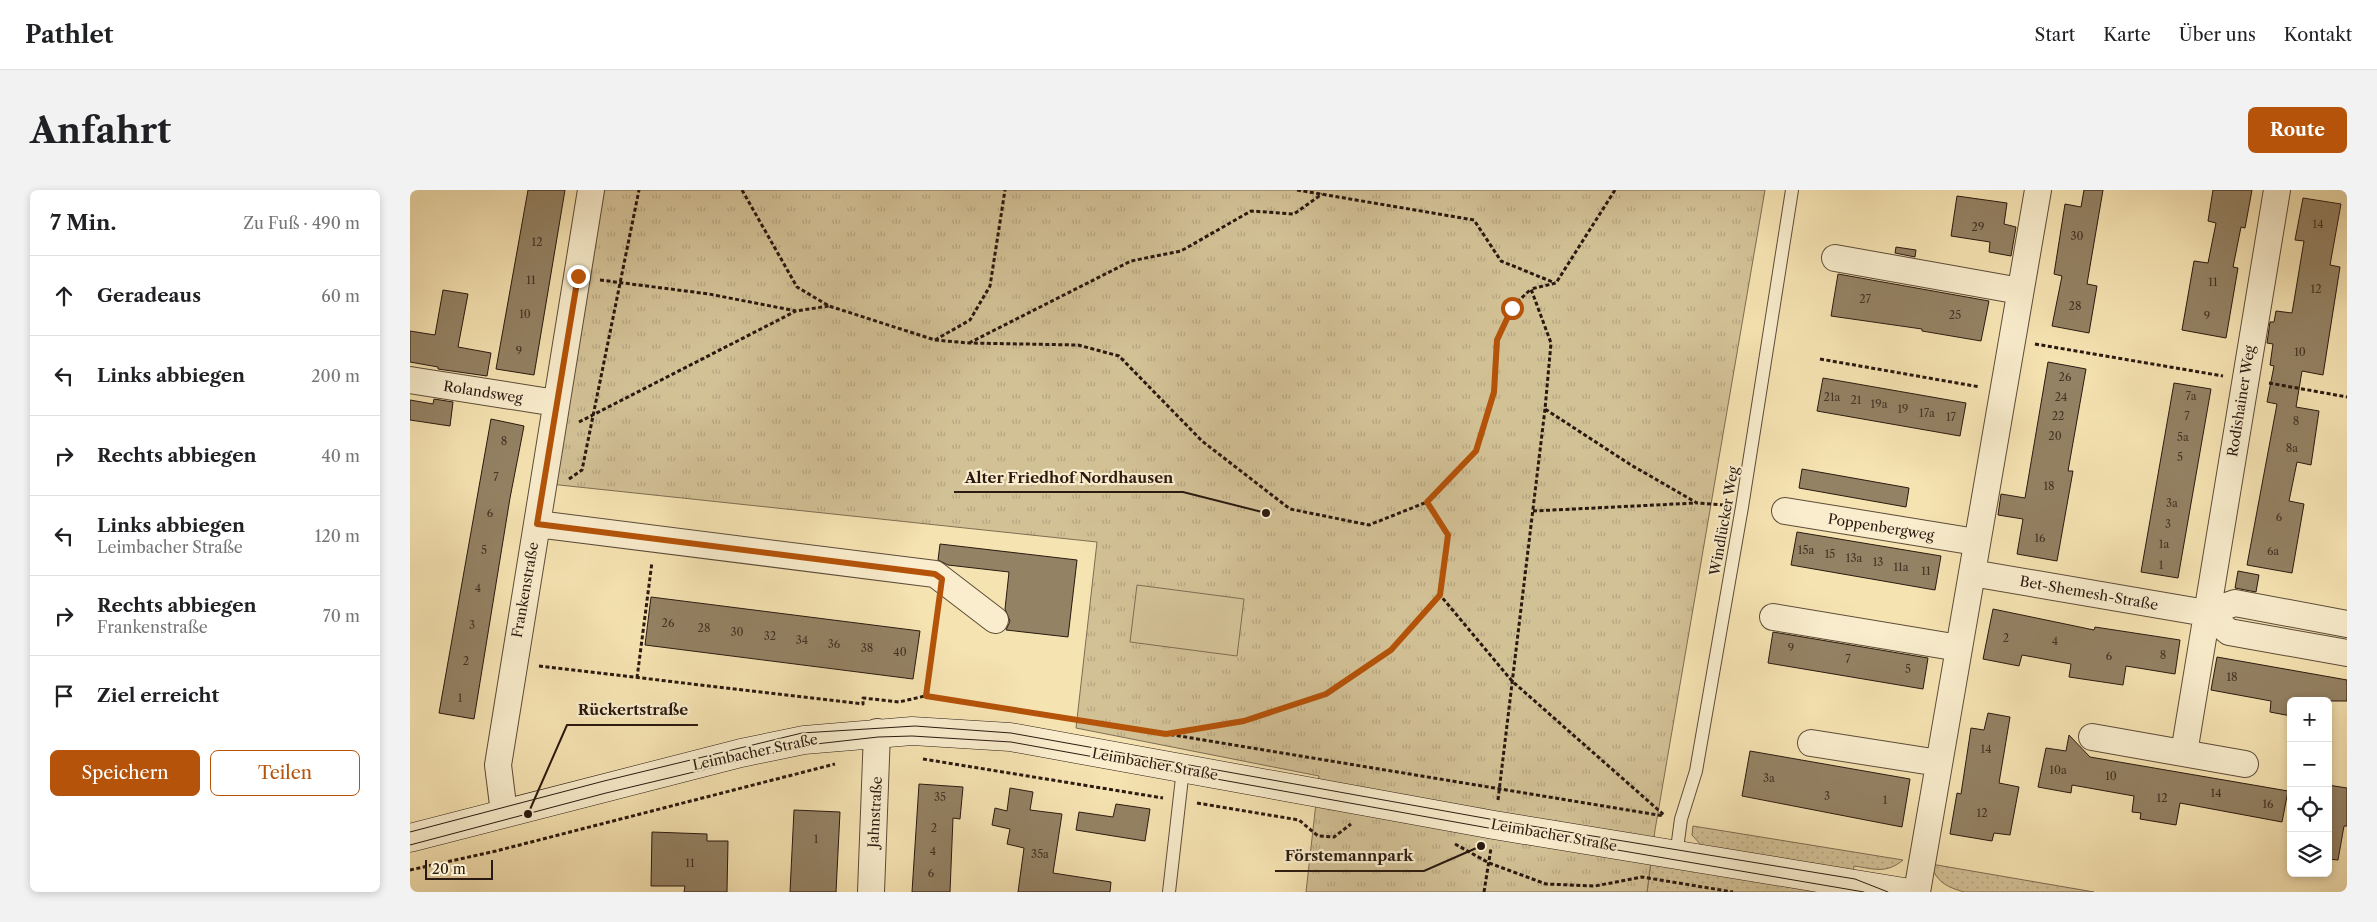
<!DOCTYPE html>
<html lang="de">
<meta charset="utf-8">
<style>
body{margin:0;font-family:"Libre Caslon Text",serif;background:#f2f2f2;color:#202124}
.controls{position:absolute;right:15px;bottom:15px;display:grid;overflow:hidden;border-radius:8px;box-shadow:0 2px 8px #0003}
.controls button{width:45px;height:45px;display:grid;place-items:center;padding:0;border:0;border-bottom:1px solid #e0e0e0;background:#fff;color:#202124;font:25px sans-serif}
.scale{position:absolute;left:15px;bottom:12px;width:68px;box-sizing:border-box;padding-left:5px;border:2px solid #2a1910;border-top:0;font-size:14px;line-height:18px;white-space:nowrap;color:#2a1910;-webkit-text-stroke:4px #f9edcd;paint-order:stroke}
.stop{position:absolute;width:15px;height:15px;margin:-11px;border:4px solid #b45309;border-radius:50%;background:#fff}
.stop.end{background:#b45309;border-color:#fff;box-shadow:0 1px 5px #0008}
.list{margin:0;padding:0;list-style:none}
h2{display:flex;justify-content:space-between;align-items:center;height:65px;margin:0;padding:0 20px;font-size:21px}
h2 small{font-size:16px;font-weight:400;color:#757577}
.list li{display:grid;grid-template-columns:32px 1fr auto;gap:15px;align-items:center;box-sizing:border-box;height:80px;padding:0 20px;border-top:1px solid #e0e0e0}
.list b{display:block;font-size:19px;white-space:nowrap}
.list p{margin:0;font-size:16px;white-space:nowrap;color:#757577}
.list em{font-size:16px;font-style:normal;color:#757577}
.actions{display:flex;gap:10px;padding:15px 20px}
.actions a{flex:1;padding:11px 0;border:1px solid #b45309;border-radius:8px;text-align:center;font-size:18px;color:#b45309}
.actions .main{background:#b45309;color:#fff}
.icon{flex:none;width:28px;height:28px;fill:none;stroke:currentColor;stroke-width:2;stroke-linecap:round;stroke-linejoin:round}
.map{position:relative;flex:none;width:1937px;height:702px;overflow:hidden;border-radius:8px}
header{display:flex;align-items:center;gap:30px;box-sizing:border-box;height:70px;padding:0 25px;background:#fff;border-bottom:1px solid #e0e0e0}
header strong{font-size:24px}
nav{display:flex;gap:28px;margin-inline-start:auto;font-size:18px}
.intro{display:flex;align-items:center;justify-content:space-between;box-sizing:border-box;height:120px;padding:0 30px}
h1{margin:0;font-size:35px}
.button{padding:12px 22px;border-radius:8px;background:#b45309;color:#fff;font-size:18px;font-weight:700}
main{display:flex;gap:30px;padding:0 30px}
aside{flex:1;background:#fff;border-radius:8px;box-shadow:0 2px 8px #0003}
.map>svg:first-child{display:block}
.grass{fill:url(#grass-dots);stroke:#7e6d53}
.park{fill:url(#park-tufts);stroke:#7e6d53}
.garden{fill:#d3c196;stroke:#7e6d53}
.building{fill:#948264;stroke:#2a1910}
.lines{fill:none;stroke-linecap:round;stroke-linejoin:round}
.lane-casing{stroke:#5d4c38;stroke-width:14}
.street-casing{stroke:#5d4c38;stroke-width:28}
.secondary-casing{stroke:#2a1910;stroke-width:29}
.path{stroke:#2a1910;stroke-width:3;stroke-dasharray:4 2.5;stroke-linecap:butt}
.lane{stroke:#f9edcd;stroke-width:12}
.street{stroke:#f9edcd;stroke-width:26}
.secondary{stroke:#f9edcd;stroke-width:28}
.tram{stroke:#2a1910;stroke-width:1}
.route{stroke:#b45309;stroke-width:6}
.labels{text-anchor:middle;stroke-width:4.5;stroke-linejoin:round;paint-order:stroke}
.number-label{font-size:11px;fill:#443325}
.street-label{font-size:14px;fill:#2a1910;stroke:#f9edcd}
.leader{fill:none;stroke:#2a1910;stroke-width:2}
.callout-dot{fill:#2a1910;stroke:#f9edcd;stroke-width:2}
.callout-label{font-size:15px;text-anchor:middle;font-weight:bold;fill:#2a1910;stroke:#f9edcd;stroke-width:4.5;stroke-linejoin:round;paint-order:stroke}
</style>
<header>
<strong>Pathlet</strong>
<nav><a>Start</a><a>Karte</a><a>Über uns</a><a>Kontakt</a></nav>
</header>
<div class="intro"><h1>Anfahrt</h1><a class="button">Route</a></div>
<main>
<aside>
<h2>7 Min.<small>Zu Fuß · 490 m</small></h2>
<ul class="list">
<li><svg class="icon" aria-label="ahead" viewBox="0 0 24 24"><path d="M12 20V5M6 11l6-6 6 6"/></svg><div><b>Geradeaus</b></div><em>60 m</em></li>
<li><svg class="icon" aria-label="left" viewBox="0 0 24 24"><path d="M17 20v-9H6M10 6l-5 5 5 5"/></svg><div><b>Links abbiegen</b></div><em>200 m</em></li>
<li><svg class="icon" aria-label="right" viewBox="0 0 24 24"><path d="M7 20v-9h11M14 6l5 5-5 5"/></svg><div><b>Rechts abbiegen</b></div><em>40 m</em></li>
<li><svg class="icon" aria-label="left" viewBox="0 0 24 24"><path d="M17 20v-9H6M10 6l-5 5 5 5"/></svg><div><b>Links abbiegen</b><p>Leimbacher Straße</p></div><em>120 m</em></li>
<li><svg class="icon" aria-label="right" viewBox="0 0 24 24"><path d="M7 20v-9h11M14 6l5 5-5 5"/></svg><div><b>Rechts abbiegen</b><p>Frankenstraße</p></div><em>70 m</em></li>
<li><svg class="icon" aria-label="arrive" viewBox="0 0 24 24"><path d="M6 21V4h12l-3 4 3 4H6"/></svg><div><b>Ziel erreicht</b></div></li>
</ul>
<div class="actions"><a class="main">Speichern</a><a>Teilen</a></div>
</aside>
<div class="map">
<svg width="1937" height="702" viewBox="0 0 1937 702">
<defs>
<pattern id="grass-dots" width="8" height="8" patternUnits="userSpaceOnUse" patternTransform="scale(1.25)"><rect width="8" height="8" fill="#d3c196"/><path d="M2 2h.1M6 6h.1" fill="none" stroke="#b5a580" stroke-width="1.8" stroke-linecap="round"/></pattern>
<pattern id="park-tufts" width="24" height="20" patternUnits="userSpaceOnUse" patternTransform="scale(1.25)"><rect width="24" height="20" fill="#d3c196"/><path d="M3 7l-1-3M5 7V3M7 7l1-3M15 17l-1-3M17 17v-4M19 17l1-3" fill="none" stroke="#b5a580"/></pattern>
</defs>
<rect width="100%" height="100%" fill="#f6e3b2"/>
<filter id="stains"><feTurbulence type="fractalNoise" baseFrequency=".004" numOctaves="4"/><feColorMatrix values="0 0 0 0 .2 0 0 0 0 .09 0 0 0 0 .02 0 0 0 .5 -.17"/></filter>
<radialGradient id="worn" r=".72"><stop offset=".6" stop-color="#630" stop-opacity="0"/><stop offset="1" stop-color="#630" stop-opacity=".3"/></radialGradient>
<path class="grass" d="M1283 636 1493 670C1476 684 1465 679 1444 676L1443 683 1292 656 1282 645Z
M1241 672 1421 702H1237Z
M1521 674 1684 702H1554C1537 697 1526 692 1521 674Z"/>
<path class="park" d="M189 0H1355L1245 640 1237 702H896L909 586 666 538 687 352 140 294Z"/>
<path class="garden" d="M727 395 834 409 827 466 720 452Z"/>
<path class="building" d="M118 0H155L124 185 86 179Z
M1674 0H1693L1677 94 1687 96 1679 143 1642 136 1652 86 1644 84 1655 14 1671 17Z
M1803 0H1842L1835 38 1831 37 1823 77 1828 78 1816 148 1772 140 1784 71 1798 73 1806 33 1798 31Z
M1547 6 1597 13 1594 34 1606 37 1601 66 1579 62 1580 52 1541 46Z
M1893 8 1931 14 1920 75 1930 77 1913 185 1892 181 1886 217 1909 221 1901 275 1887 272 1879 311 1894 314 1882 383 1837 375 1867 214 1857 212 1864 176 1860 175 1863 154 1857 153 1860 132H1864L1866 121 1882 123 1894 51 1885 50Z
M1486 57 1506 60 1505 67 1485 63Z
M1428 84 1579 111 1571 151 1512 141V139L1421 126Z
M33 100 58 104 48 157 81 163 77 186 28 179V177L0 172V141L25 145Z
M1638 172 1676 179 1658 281H1663L1647 371 1607 364 1613 329 1588 325 1591 304 1615 308Z
M1413 188 1556 213 1550 246 1407 221Z
M1764 193 1801 199 1768 388 1731 382Z
M24 209 43 212 40 236 0 230V210L23 214Z
M81 229 114 236 100 308 64 529 29 523Z
M1392 279 1499 298 1496 317 1389 298Z
M1387 342 1531 366 1525 400 1381 375Z
M530 354 667 370 658 447 596 440 600 431 595 419 599 382 538 375 528 370Z
M1828 381 1849 385 1846 402 1825 398Z
M241 407 510 441 503 489 235 455Z
M1583 419 1684 440 1685 437 1770 450 1765 484 1716 476 1713 495 1659 487 1661 474 1612 465 1609 476 1573 469Z
M1363 442 1518 468 1513 499 1358 473Z
M1807 467 1937 490V511H1881V526L1860 522 1861 511 1801 500Z
M1578 523 1600 527 1589 593 1609 597 1600 645 1584 643 1582 651 1540 644 1547 603 1551 604 1561 538 1574 540Z
M1659 545 1680 567 1878 601 1872 632 1770 613 1766 635 1730 629 1731 623 1722 622 1724 606 1662 595 1661 603 1628 597 1636 558 1656 561Z
M1340 561 1500 589 1492 637 1332 606Z
M509 594 553 597 550 629 543 628 540 702H502Z
M1918 595 1937 598V636H1934L1928 670 1918 669Z
M600 598 623 602 620 620 652 624 643 683 701 692 700 702H608L614 658 597 654 600 639 582 635 585 618 597 621Z
M706 614 740 619 735 651 666 640 669 622 703 627Z
M384 620 430 622 426 702H380Z
M242 642 297 644V651H318L317 702H274L275 696H241Z"/>
<g class="lines">
<g class="lane-casing">
<path id="lane" d="M1266 666 1271 629 1286 581 1332 317 1382 0
M759 702 773 579"/>
</g>
<g class="street-casing">
<path id="street" d="M1425 68 1610 101
M0 190 146 213
M1375 321 1566 352
M127 334 525 384 585 430
M1562 383 1796 423 1825 413 1937 434
M1796 423 1819 442 1937 463
M1363 427 1549 458
M1682 547 1835 574
M1401 553 1529 573
M1774 563 1867 0
M94 623 88 575 181 0
M461 702 467 542
M1507 702 1628 0"/>
</g>
<g class="secondary-casing">
<path id="secondary" d="M0 648 331 563 394 550 502 541 600 547 1084 635 1494 702"/>
</g>
<path class="path" d="M332 0 387 97 419 116 525 150 559 153 668 155 709 166 792 251 880 319 959 335 1017 312 1066 261 1084 202 1087 150 1101 118 1121 99
M887 0 1064 30 1091 71 1145 93
M1205 0 1146 93 1121 99 1141 153 1135 219 1221 275 1287 313 1315 315
M190 90 299 104 386 121 419 116
M525 150 560 130 580 96 595 0
M559 153 721 71 771 61 841 21 884 24 912 4
M1625 154 1813 186
M1410 169 1570 197
M1859 193 1937 207
M169 232 386 121
M159 289 172 280 229 0
M1017 312 1038 345 1030 405 1102 491 1254 625
M1123 321 1286 313
M129 476 453 514V508L489 512 515 506 636 524 1254 626
M227 488 242 372
M515 506 528 418
M759 543 834 531 916 504 981 460 1030 405
M513 569 753 608
M1088 610 1135 219
M787 613 889 630 908 646 924 647 941 634
M1045 654 1079 673 1136 694 1185 696 1232 687 1323 702
M0 680 86 661 425 574
M1074 702 1081 658"/>
<use href="#lane" class="lane"/>
<use href="#street" class="street"/>
<use href="#secondary" class="secondary"/>
<path class="tram" d="M0 642 194 591 392 543 505 536 601 543 1085 630 1445 689 1478 702
M0 655 196 603 397 555 468 547 502 546 601 552 1084 639 1454 702"/>
</g>
<g class="lines">
<path class="route" d="M168 86 127 334 525 384 532 389 516 506 756 544 834 531 916 504 981 460 1030 405 1038 345 1017 312 1066 261 1084 202 1087 150 1102 118"/>
</g>
<g class="labels">
<g class="number-label">
<text x="1908" y="38">14</text>
<text x="1568" y="41">29</text>
<text x="1667" y="50">30</text>
<text x="127" y="56">12</text>
<text x="121" y="94">11</text>
<text x="1803" y="96">11</text>
<text x="1906" y="103">12</text>
<text x="1455" y="113">27</text>
<text x="1665" y="120">28</text>
<text x="115" y="128">10</text>
<text x="1545" y="129">25</text>
<text x="1797" y="130">9</text>
<text x="109" y="165">9</text>
<text x="1890" y="166">10</text>
<text x="1655" y="191">26</text>
<text x="1781" y="210">7a</text>
<text x="1422" y="211">21a</text>
<text x="1651" y="211">24</text>
<text x="1446" y="214">21</text>
<text x="1469" y="218">19a</text>
<text x="1493" y="223">19</text>
<text x="1517" y="227">17a</text>
<text x="1648" y="230">22</text>
<text x="1777" y="230">7</text>
<text x="1541" y="231">17</text>
<text x="1886" y="235">8</text>
<text x="1645" y="250">20</text>
<text x="1773" y="251">5a</text>
<text x="94" y="255">8</text>
<text x="1882" y="262">8a</text>
<text x="1770" y="271">5</text>
<text x="86" y="291">7</text>
<text x="1639" y="300">18</text>
<text x="1762" y="317">3a</text>
<text x="80" y="327">6</text>
<text x="1869" y="331">6</text>
<text x="1758" y="338">3</text>
<text x="1630" y="352">16</text>
<text x="1754" y="358">1a</text>
<text x="74" y="364">5</text>
<text x="1396" y="364">15a</text>
<text x="1863" y="365">6a</text>
<text x="1420" y="368">15</text>
<text x="1444" y="372">13a</text>
<text x="1468" y="376">13</text>
<text x="1751" y="379">1</text>
<text x="1491" y="381">11a</text>
<text x="1516" y="385">11</text>
<text x="68" y="402">4</text>
<text x="258" y="437">26</text>
<text x="62" y="439">3</text>
<text x="294" y="442">28</text>
<text x="327" y="446">30</text>
<text x="360" y="450">32</text>
<text x="1596" y="452">2</text>
<text x="392" y="454">34</text>
<text x="1645" y="455">4</text>
<text x="424" y="458">36</text>
<text x="457" y="462">38</text>
<text x="1381" y="462">9</text>
<text x="490" y="466">40</text>
<text x="1753" y="469">8</text>
<text x="1699" y="470">6</text>
<text x="1438" y="473">7</text>
<text x="56" y="475">2</text>
<text x="1498" y="483">5</text>
<text x="1822" y="491">18</text>
<text x="50" y="512">1</text>
<text x="1576" y="563">14</text>
<text x="1648" y="584">10a</text>
<text x="1701" y="590">10</text>
<text x="1359" y="592">3a</text>
<text x="1806" y="607">14</text>
<text x="1417" y="610">3</text>
<text x="530" y="611">35</text>
<text x="1752" y="612">12</text>
<text x="1475" y="614">1</text>
<text x="1858" y="618">16</text>
<text x="1572" y="627">12</text>
<text x="524" y="642">2</text>
<text x="406" y="653">1</text>
<text x="523" y="665">4</text>
<text x="630" y="668">35a</text>
<text x="280" y="677">11</text>
<text x="521" y="687">6</text>
</g>
<g class="street-label">
<text transform="translate(73 202) rotate(9)" y="5">Rolandsweg</text>
<text transform="translate(1831 211) rotate(-81)" y="5">Rodishainer Weg</text>
<text transform="translate(1314 331) rotate(-80)" y="5">Windlücker Weg</text>
<text transform="translate(1471 337) rotate(9)" y="5">Poppenbergweg</text>
<text transform="translate(115 400) rotate(-80)" y="5">Frankenstraße</text>
<text transform="translate(1679 403) rotate(10)" y="5">Bet-Shemesh-Straße</text>
<text transform="translate(345 562) rotate(-12)" y="5">Leimbacher Straße</text>
<text transform="translate(745 574) rotate(10)" y="5">Leimbacher Straße</text>
<text transform="translate(465 622) rotate(-87)" y="5">Jahnstraße</text>
<text transform="translate(1144 645) rotate(10)" y="5">Leimbacher Straße</text>
</g>
</g>
<path class="leader" d="M856 323L773 302H544M118 624L157 535H288M1071 656L1014 681H865"/>
<g class="callout-dot">
<circle cx="856" cy="323" r="5"/>
<circle cx="118" cy="624" r="5"/>
<circle cx="1071" cy="656" r="5"/>
</g>
<g class="callout-label">
<text x="659" y="293">Alter Friedhof Nordhausen</text>
<text x="223" y="525">Rückertstraße</text>
<text x="939" y="671">Förstemannpark</text>
</g>
<rect width="100%" height="100%" filter="url(#stains)"/>
<rect width="100%" height="100%" fill="url(#worn)"/>
</svg>
<div class="controls">
<button>+</button>
<button>−</button>
<button><svg class="icon" aria-label="locate" viewBox="0 0 24 24"><circle cx="12" cy="12" r="6"/><path d="M12 2v4M12 18v4M2 12h4M18 12h4"/></svg></button>
<button><svg class="icon" aria-label="layers" viewBox="0 0 24 24"><path d="M12 4l9 5-9 5-9-5zM3 14l9 5 9-5"/></svg></button>
</div>
<div class="scale">20 m</div>
<div class="stop" style="left:1102px;top:118px"></div>
<div class="stop end" style="left:168px;top:86px"></div>
</div>
</main>
